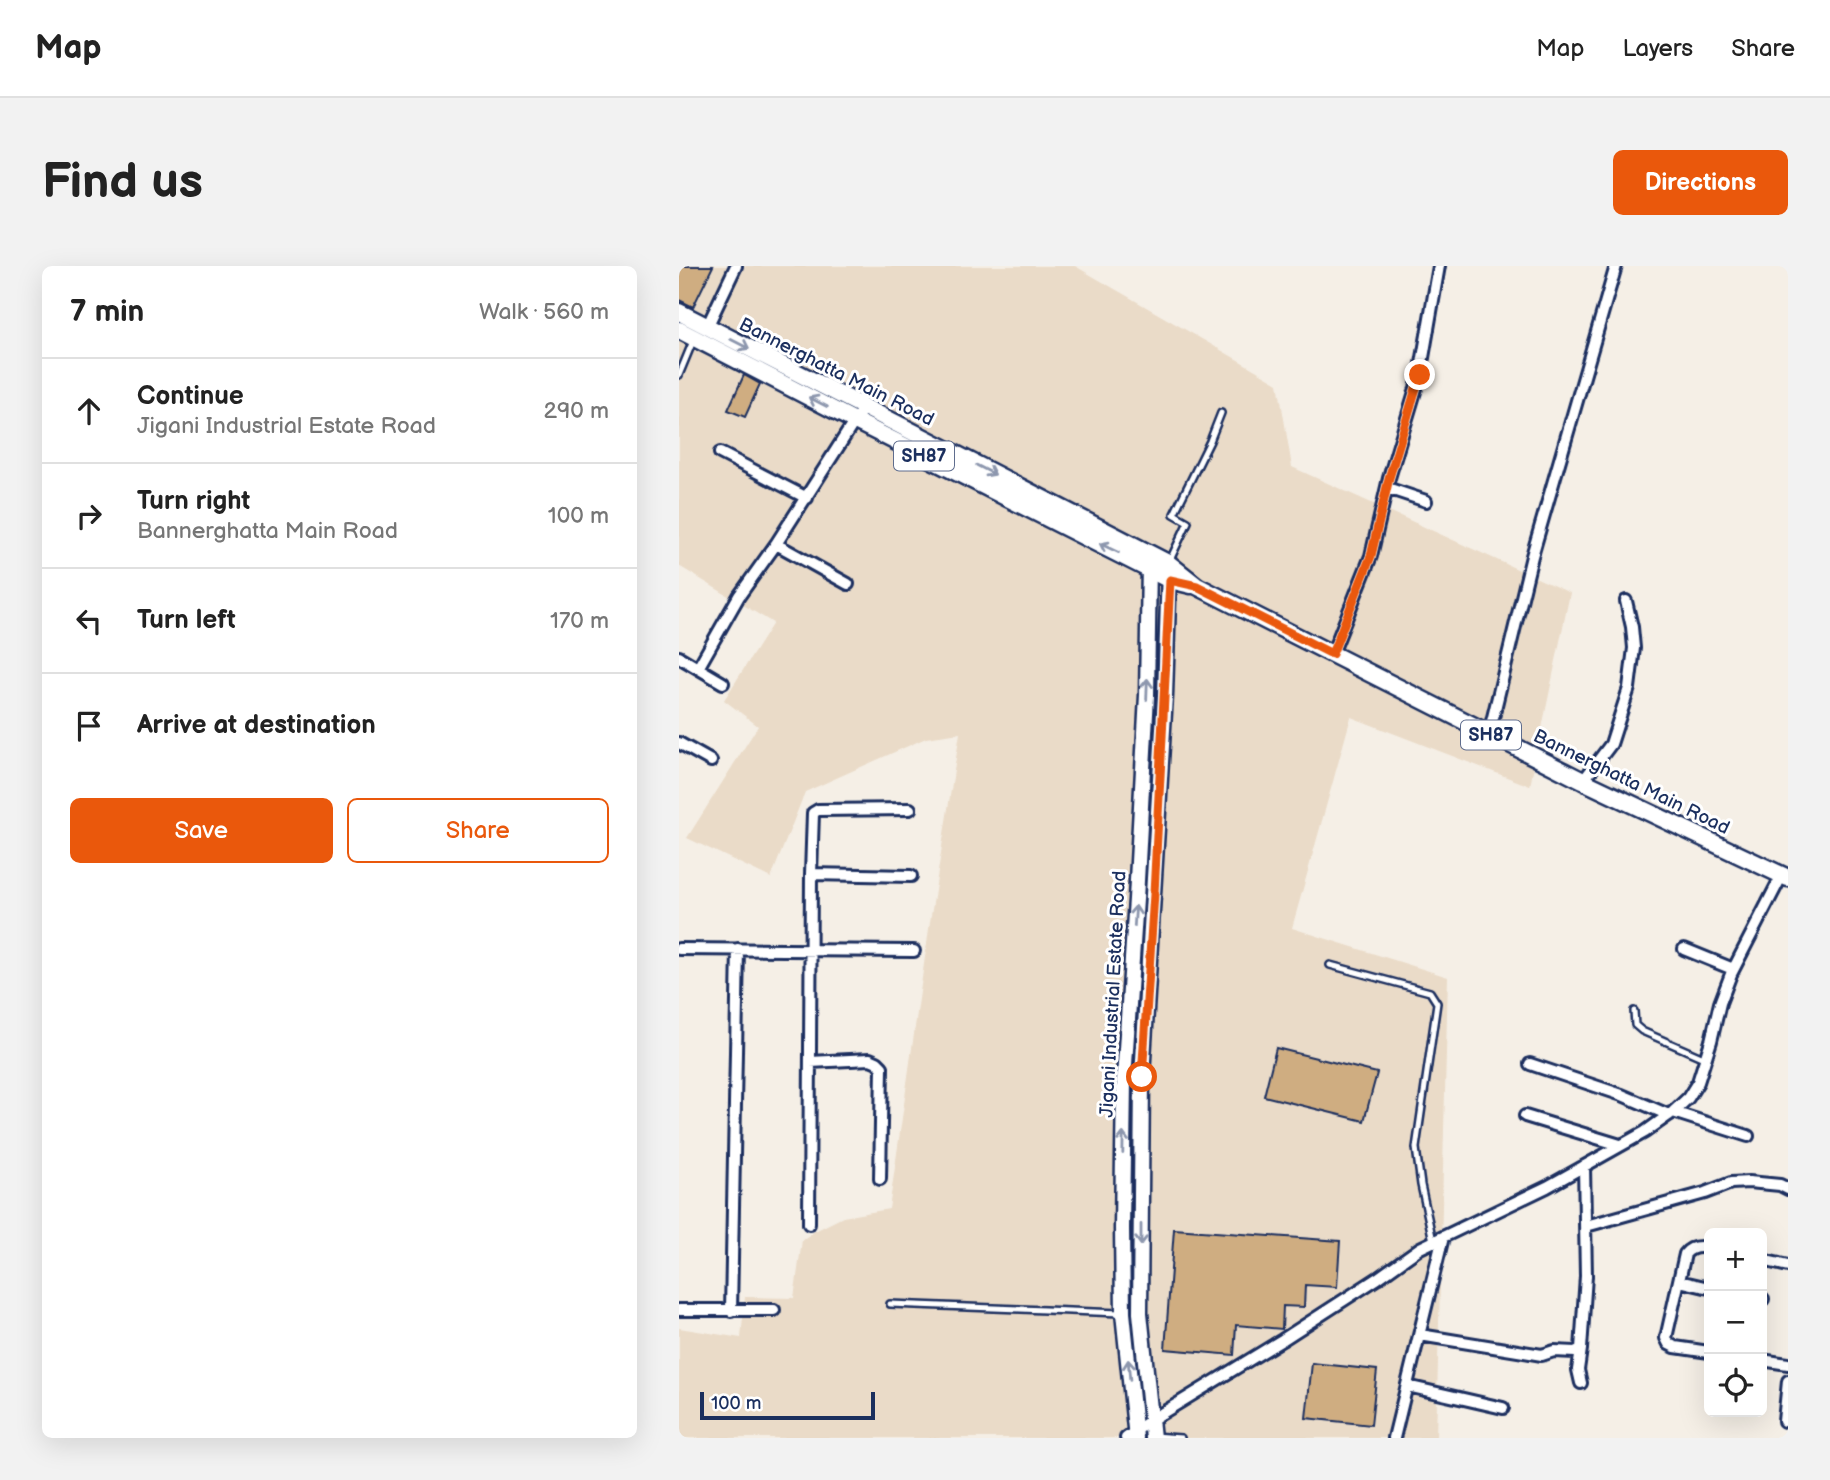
<!DOCTYPE html>
<meta charset="utf-8">
<style>
body{margin:0;font-family:"Balsamiq Sans",sans-serif;background:#f2f2f2;color:#222}
.controls{position:absolute;right:21px;bottom:21px;display:grid;overflow:hidden;border-radius:10px;box-shadow:0 7px 28px #0002}
.controls button{width:63px;height:63px;display:grid;place-items:center;padding:0;border:0;border-bottom:2px solid #e0e0e0;background:#fff;color:#222;font:35px sans-serif}
.scale{position:absolute;left:21px;bottom:18px;width:175px;box-sizing:border-box;padding-left:7px;border:4px solid #1b2f5e;border-top:0;font-size:19px;line-height:24px;white-space:nowrap;color:#1b2f5e;-webkit-text-stroke:5px #fff;paint-order:stroke}
.stop{position:absolute;width:21px;height:21px;margin:-16px;border:5px solid #ea580c;border-radius:50%;background:#fff}
.stop.end{background:#ea580c;border-color:#fff;box-shadow:0 2px 7px #0008}
.list{margin:0;padding:0;list-style:none}
h2{display:flex;justify-content:space-between;align-items:center;height:91px;margin:0;padding:0 28px;font-size:30px}
h2 small{font-size:23px;font-weight:400;color:#767676}
.list li{display:grid;grid-template-columns:46px 1fr auto;gap:21px;align-items:center;box-sizing:border-box;height:105px;padding:0 28px;border-top:2px solid #e0e0e0}
.list b{display:block;font-size:26px;white-space:nowrap}
.list p{margin:0;font-size:23px;white-space:nowrap;color:#767676}
.list em{font-size:23px;font-style:normal;color:#767676}
.actions{display:flex;gap:14px;padding:21px 28px}
.actions a{flex:1;padding:16px 0;border:2px solid #ea580c;border-radius:10px;text-align:center;font-size:24px;color:#ea580c}
.actions .main{background:#ea580c;color:#fff}
.icon{flex:none;width:38px;height:38px;fill:none;stroke:currentColor;stroke-width:2;stroke-linecap:round;stroke-linejoin:round}
.map{position:relative;flex:none;width:1109px;height:1172px;overflow:hidden;border-radius:10px}
header{display:flex;align-items:center;gap:42px;box-sizing:border-box;height:98px;padding:0 35px;background:#fff;border-bottom:2px solid #e0e0e0}
header strong{font-size:33px}
nav{display:flex;gap:38px;margin-inline-start:auto;font-size:24px}
.intro{display:flex;align-items:center;justify-content:space-between;box-sizing:border-box;height:168px;padding:0 42px}
h1{margin:0;font-size:49px}
.button{padding:18px 32px;border-radius:10px;background:#ea580c;color:#fff;font-size:24px;font-weight:700}
main{display:flex;gap:42px;padding:0 42px}
aside{flex:1;background:#fff;border-radius:10px;box-shadow:0 7px 28px #0002}
.map>svg:first-child{display:block}
.built{fill:#eadbc8}
.building{fill:#cfad81;stroke:#1b2f5e;stroke-width:2}
.lines{fill:none;stroke-linecap:round;stroke-linejoin:round}
.service-casing{stroke:#1b2f5e;stroke-width:10}
.minor-casing{stroke:#1b2f5e;stroke-width:16}
.secondary-casing{stroke:#1b2f5e;stroke-width:19}
.primary-casing{stroke:#1b2f5e;stroke-width:21}
.service{stroke:#fff;stroke-width:5}
.minor{stroke:#fff;stroke-width:10}
.secondary{stroke:#fff;stroke-width:14}
.primary{stroke:#fff;stroke-width:16}
.oneway{stroke:#8d97ae}
.route{stroke:#ea580c;stroke-width:9}
.labels{text-anchor:middle;stroke-width:6;stroke-linejoin:round;paint-order:stroke}
.shield{fill:#fff;stroke:#5f6d8e;stroke-width:2}
.shield-label{font-size:18px;font-weight:bold;fill:#1b2f5e}
.street-label{font-size:19px;fill:#1b2f5e;stroke:#fff}
</style>
<header>
<strong>Map</strong>
<nav><a>Map</a><a>Layers</a><a>Share</a></nav>
</header>
<div class="intro"><h1>Find us</h1><a class="button">Directions</a></div>
<main>
<aside>
<h2>7 min<small>Walk · 560 m</small></h2>
<ul class="list">
<li><svg class="icon" aria-label="ahead" viewBox="0 0 24 24"><path d="M12 20V5M6 11l6-6 6 6"/></svg><div><b>Continue</b><p>Jigani Industrial Estate Road</p></div><em>290 m</em></li>
<li><svg class="icon" aria-label="right" viewBox="0 0 24 24"><path d="M7 20v-9h11M14 6l5 5-5 5"/></svg><div><b>Turn right</b><p>Bannerghatta Main Road</p></div><em>100 m</em></li>
<li><svg class="icon" aria-label="left" viewBox="0 0 24 24"><path d="M17 20v-9H6M10 6l-5 5 5 5"/></svg><div><b>Turn left</b></div><em>170 m</em></li>
<li><svg class="icon" aria-label="arrive" viewBox="0 0 24 24"><path d="M6 21V4h12l-3 4 3 4H6"/></svg><div><b>Arrive at destination</b></div></li>
</ul>
<div class="actions"><a class="main">Save</a><a>Share</a></div>
</aside>
<div class="map">
<svg width="1109" height="1172" viewBox="0 0 1109 1172">
<rect width="100%" height="100%" fill="#f5efe6"/>
<filter id="ink" filterUnits="userSpaceOnUse"><feTurbulence type="fractalNoise" baseFrequency=".0143" numOctaves="2"/><feDisplacementMap in="SourceGraphic" scale="14" xChannelSelector="R" yChannelSelector="G"/><feConvolveMatrix kernelMatrix="1 2 1 2 8 2 1 2 1" color-interpolation-filters="sRGB"/></filter>
<g filter="url(#ink)">
<path class="built" d="M0 0H396L599 117 613 201 891 327 851 520 672 451 613 662 769 711 757 1172H0V1062L62 1072 66 1031 115 1032 123 974 136 965 164 951 210 943 251 656 281 467 247 472 126 526 92 612 8 572 79 460 45 434 94 357 0 300Z"/>
<path class="building" d="M0 0H34L14 41 0 34Z
M65 109 81 118 66 151 49 144Z
M597 782 698 807 685 855 585 830Z
M495 963 661 975 658 1021 626 1019 625 1041 604 1040 603 1063 557 1059 555 1089 486 1083Z
M633 1097 698 1104 692 1159 627 1152Z"/>
<g class="lines">
<g class="service-casing">
<path id="service" d="M0 109 14 75
M491 294 509 256 495 248 531 175 542 147
M651 699 751 726 758 737 737 882 742 919 754 975
M955 745 956 759 963 765 1027 793
M211 1038 441 1047
M474 1170 502 1172"/>
</g>
<g class="minor-casing">
<path id="minor" d="M28 61 57 0
M41 187 128 232
M708 222 747 235
M97 278 169 318
M653 388 692 290 710 212 741 109 760 0
M0 391 44 417
M19 402 60 330 97 278 184 142
M810 468 853 290 937 0
M0 477 32 495
M904 515 932 478 950 422 955 382 953 361 947 335
M132 608 232 610
M0 683 235 685
M1005 683 1054 703
M131 796 191 793 198 796 203 801 201 913
M851 798 943 829 990 849
M994 846 1069 870
M846 850 941 879
M130 958 132 608 134 547 139 544 231 543
M907 960 1026 927 1052 917 1070 916 1101 919 1109 923
M1030 982C1021 980 1012 980 1006 988L987 1072 990 1078 996 1081 1030 1086
M1083 994 1109 1000
M1000 1015 1030 1022
M1083 1033H1084
M0 1044H95
M52 1045 59 683
M741 1069 863 1089 875 1085 896 1086 902 1083 907 1010 905 900
M1083 1094 1109 1098
M902 1117 899 1104 902 1083
M728 1120 824 1142
M1105 1155 1109 1115
M447 1172 472 1154 603 1074 699 1012 741 982 868 921 966 866 994 846 1009 832 1019 816 1032 775 1041 737 1052 708 1103 609
M715 1172 764 971"/>
</g>
<g class="secondary-casing">
<path id="secondary" d="M457 1172 444 1047 443 962 445 813 457 633 468 429 470 296
M474 1172 461 1047 463 811 486 430 490 303"/>
</g>
<g class="primary-casing">
<path id="primary" d="M0 46 489 297 518 320 904 515 1109 612
M0 64 176 155 491 314 512 319"/>
</g>
<use href="#service" class="service"/>
<use href="#minor" class="minor"/>
<use href="#secondary" class="secondary"/>
<use href="#primary" class="primary"/>
</g>
<defs><path id="oneway-shaft" d="M-6 0H5M1.5-3L5.5 0L1.5 3" fill="none" stroke-width="1.6" stroke-linecap="round" stroke-linejoin="round" transform="scale(1.75)"/></defs>
<g class="oneway">
<use href="#oneway-shaft" transform="translate(61 78) rotate(27)"/>
<use href="#oneway-shaft" transform="translate(139 136) rotate(-153)"/>
<use href="#oneway-shaft" transform="translate(307 204) rotate(27)"/>
<use href="#oneway-shaft" transform="translate(430 282) rotate(-154)"/>
<use href="#oneway-shaft" transform="translate(468 423) rotate(-88)"/>
<use href="#oneway-shaft" transform="translate(456 650) rotate(-86)"/>
<use href="#oneway-shaft" transform="translate(444 877) rotate(-89)"/>
<use href="#oneway-shaft" transform="translate(462 969) rotate(90)"/>
<use href="#oneway-shaft" transform="translate(450 1104) rotate(-95)"/>
</g>
</g>
<g class="lines" filter="url(#ink)">
<path class="route" d="M463 811 475 628 491 314 518 320 653 388 692 290 710 212 741 109"/>
</g>
<g class="labels">
<g class="shield">
<rect x="215" y="175.5" width="60" height="29" rx="5"/>
<rect x="782" y="454.5" width="60" height="29" rx="5"/>
</g>
<g class="shield-label">
<text x="245" y="196">SH87</text>
<text x="812" y="475">SH87</text>
</g>
<g class="street-label">
<text transform="translate(158 105) rotate(27)" y="7">Bannerghatta Main Road</text>
<text transform="translate(953 515) rotate(26)" y="7">Bannerghatta Main Road</text>
<text transform="translate(433 728) rotate(-87)" y="7">Jigani Industrial Estate Road</text>
</g>
</g>
</svg>
<div class="controls">
<button>+</button>
<button>−</button>
<button><svg class="icon" aria-label="locate" viewBox="0 0 24 24"><circle cx="12" cy="12" r="6"/><path d="M12 2v4M12 18v4M2 12h4M18 12h4"/></svg></button>
</div>
<div class="scale">100 m</div>
<div class="stop" style="left:463px;top:811px"></div>
<div class="stop end" style="left:741px;top:109px"></div>
</div>
</main>
